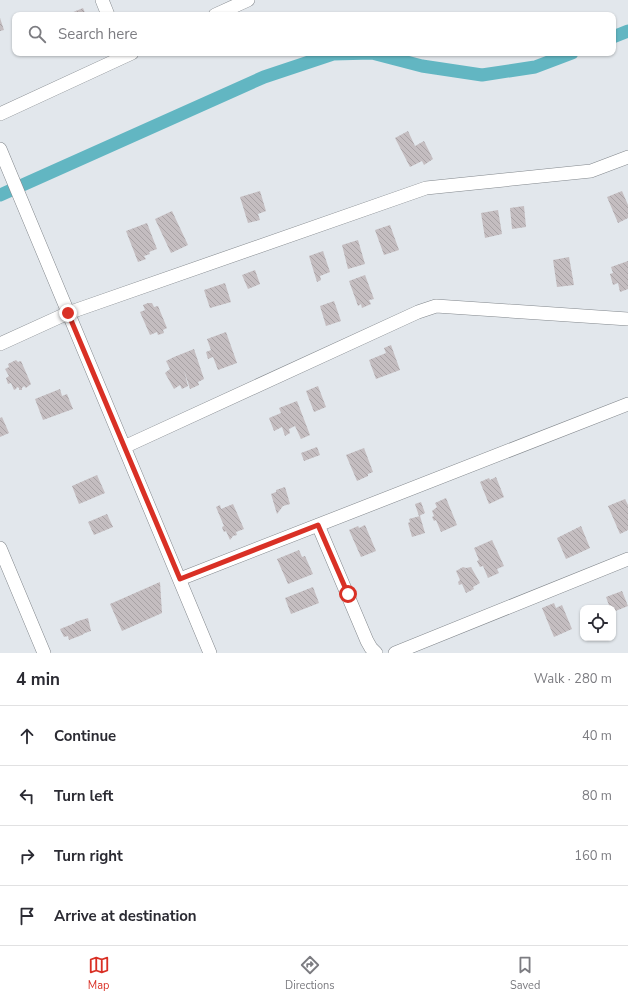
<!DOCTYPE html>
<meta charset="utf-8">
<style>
body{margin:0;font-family:"Nunito Sans",sans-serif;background:#f2f2f3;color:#2b2b33}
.controls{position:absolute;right:12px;bottom:12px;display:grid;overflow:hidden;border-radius:8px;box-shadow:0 1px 3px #0004}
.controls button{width:36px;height:36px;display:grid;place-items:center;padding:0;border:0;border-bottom:1px solid #e1e1e2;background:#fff;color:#2b2b33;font:20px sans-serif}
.stop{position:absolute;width:12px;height:12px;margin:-9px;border:3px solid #d93025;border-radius:50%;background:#fff}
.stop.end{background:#d93025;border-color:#fff;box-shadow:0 1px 4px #0008}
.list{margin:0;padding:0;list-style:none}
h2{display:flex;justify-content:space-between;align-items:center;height:52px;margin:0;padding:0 16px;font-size:17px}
h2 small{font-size:13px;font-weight:400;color:#7c7c81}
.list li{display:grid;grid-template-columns:26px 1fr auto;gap:12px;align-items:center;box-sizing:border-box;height:60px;padding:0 16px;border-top:1px solid #e1e1e2}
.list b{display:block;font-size:15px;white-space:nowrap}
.list em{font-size:13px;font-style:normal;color:#7c7c81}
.icon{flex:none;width:22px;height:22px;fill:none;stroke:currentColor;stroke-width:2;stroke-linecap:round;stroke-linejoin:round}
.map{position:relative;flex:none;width:628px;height:653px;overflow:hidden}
.search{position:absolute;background:#fff;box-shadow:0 1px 3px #0004;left:12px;right:12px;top:12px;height:44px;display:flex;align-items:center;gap:10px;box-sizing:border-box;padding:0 14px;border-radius:8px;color:#7c7c81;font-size:15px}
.sheet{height:292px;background:#fff}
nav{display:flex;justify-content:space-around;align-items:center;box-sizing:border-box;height:56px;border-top:1px solid #e1e1e2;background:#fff;font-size:11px;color:#7c7c81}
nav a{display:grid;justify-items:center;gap:2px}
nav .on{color:#d93025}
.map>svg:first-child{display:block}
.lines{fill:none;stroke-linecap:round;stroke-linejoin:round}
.canal{stroke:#62b6c2;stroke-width:13}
.building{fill:url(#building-back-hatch)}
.minor-casing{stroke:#82878c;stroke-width:14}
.minor{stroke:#fff;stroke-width:13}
.route{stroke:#d93025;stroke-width:5}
</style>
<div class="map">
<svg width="628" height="653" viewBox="0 0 628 653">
<defs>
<pattern id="building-back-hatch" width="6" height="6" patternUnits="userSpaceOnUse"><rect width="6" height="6" fill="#c4bdc0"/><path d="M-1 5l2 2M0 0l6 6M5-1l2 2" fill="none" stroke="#a8a2a5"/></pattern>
</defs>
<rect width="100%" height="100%" fill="#e2e7ec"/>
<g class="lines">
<path class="canal" d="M613 37 628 31
M0 195 264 77 333 54 372 53 422 66 482 75 535 67 572 53"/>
</g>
<path class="building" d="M83 8 86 15H66Z
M0 18 4 30 0 31Z
M408 131 415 146 424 141 433 159 424 165 422 161 410 167 395 138Z
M260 191 266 211 258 214 260 220 248 223 240 197Z
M622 191 628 205V218L618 223 607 197Z
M524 206 526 227 512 229 510 208Z
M498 210 502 234 485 238 481 213Z
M172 211 188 245 171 253 155 219Z
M147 223 157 249 149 252 150 254 144 256 146 259 138 262 126 231Z
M390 225 399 250 384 255 375 230Z
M358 240 365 264 348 269 342 245Z
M323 251 330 272 320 276 321 280 317 282 309 256Z
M569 257 574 285 557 287 553 260Z
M628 261V289L620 292 618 283 613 285 610 274 613 273 611 267Z
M255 270 260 284 248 289 242 275Z
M365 275 374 299 369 300 371 304 362 308 361 304 358 306 349 281Z
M225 283 231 302 210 308 204 290Z
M334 301 341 321 326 326 320 306Z
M148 303H152L154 307 158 306 167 328 163 330 164 333 158 335 157 332 150 335 140 312 145 310 143 305Z
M226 332 237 363 218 370 213 357 208 359 206 352 211 350 207 339Z
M391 345 400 370 376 379 369 360 386 353 384 348Z
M194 349 204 379 198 382 199 385 190 389 184 370 188 386 182 389 180 385 174 389 165 373 170 369 166 361 174 357Z
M16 360 18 362 21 361 31 384 26 388 24 386 22 388V390H19V388L17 387 16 389 14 390 11 383 8 384 6 378 9 376 5 369 9 367 8 364Z
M318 386 326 407 314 412 306 391Z
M60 389 62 396 67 394 73 409 43 420 35 399Z
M297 401 310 435 301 439 295 426 289 429 290 433 285 436 282 427 274 431 269 418 281 413 279 408Z
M2 417 9 433 0 437V418Z
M317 447 320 455 304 461 301 453Z
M364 448 373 472 368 474V476L357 481 346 455Z
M97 475 105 493 79 504 72 486Z
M496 477 504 497 489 504 480 482 489 478 490 480Z
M285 487 290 504 283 506 277 514 271 494 276 492V490Z
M446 498 457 525 441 532 436 520 434 521 432 517 434 516 432 511 437 507 435 503Z
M625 499 628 505V530L620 534 608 506Z
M421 502 425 513 419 516 415 504Z
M233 504 244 529 236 532 237 535 233 536 230 540 226 531 224 532 223 530 222 527 224 526 216 507 220 505 221 509Z
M107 514 113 527 94 535 88 522Z
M420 516 425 533 412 537 408 523 410 522 409 519Z
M365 525 376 551 361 557 349 530 358 526 359 528Z
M581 526 590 548 566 559 557 538Z
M492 540 504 566 497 569 499 573 488 578 483 566 480 567 477 561 479 560 474 548Z
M299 550 302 557 305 556 313 574 288 584 277 559Z
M463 567 466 568 471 567 480 583 473 587 474 589 466 593 462 584 459 585 458 582 460 580 456 571Z
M160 582 162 613 122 631 110 604Z
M313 587 319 603 291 614 285 598Z
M622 591 628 606 613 612V608H610L606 597Z
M554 603 556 608 562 605 572 629 554 637 542 608Z
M88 618 91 631 85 633 82 635 69 640 68 636 64 637 60 629 75 623V622Z"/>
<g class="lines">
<g class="minor-casing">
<path id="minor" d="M102 0 108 15
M215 15 248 0
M0 114 132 53
M0 149 210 653
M0 344 68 313 426 188 591 171 628 157
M124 447 418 312 436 306 628 319
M318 525 367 641 371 648 376 653
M0 548 44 653
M180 579 628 404
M395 653 628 559"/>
</g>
<use href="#minor" class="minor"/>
</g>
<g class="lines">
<path class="route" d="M68 313 180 579 318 525 348 594"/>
</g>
</svg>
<div class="controls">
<button><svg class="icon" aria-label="locate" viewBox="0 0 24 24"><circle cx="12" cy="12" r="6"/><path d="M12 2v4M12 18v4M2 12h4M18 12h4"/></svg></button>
</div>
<div class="stop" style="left:348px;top:594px"></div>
<div class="stop end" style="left:68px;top:313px"></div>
<div class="search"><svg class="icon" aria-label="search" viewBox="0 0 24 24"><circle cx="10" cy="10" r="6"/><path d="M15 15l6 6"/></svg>Search here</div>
</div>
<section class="sheet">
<h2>4 min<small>Walk · 280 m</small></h2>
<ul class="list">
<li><svg class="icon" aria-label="ahead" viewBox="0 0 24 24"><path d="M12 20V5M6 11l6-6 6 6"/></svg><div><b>Continue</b></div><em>40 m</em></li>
<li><svg class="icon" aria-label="left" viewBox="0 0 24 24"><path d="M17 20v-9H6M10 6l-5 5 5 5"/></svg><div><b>Turn left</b></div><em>80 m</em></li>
<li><svg class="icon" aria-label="right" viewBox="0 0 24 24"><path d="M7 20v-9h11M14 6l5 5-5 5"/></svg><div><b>Turn right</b></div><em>160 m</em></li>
<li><svg class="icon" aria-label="arrive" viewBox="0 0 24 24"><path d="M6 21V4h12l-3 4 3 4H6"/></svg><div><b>Arrive at destination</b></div></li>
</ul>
</section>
<nav>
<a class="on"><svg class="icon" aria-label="map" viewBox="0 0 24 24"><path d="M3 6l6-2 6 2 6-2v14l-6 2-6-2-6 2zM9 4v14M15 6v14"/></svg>Map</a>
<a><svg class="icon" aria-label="directions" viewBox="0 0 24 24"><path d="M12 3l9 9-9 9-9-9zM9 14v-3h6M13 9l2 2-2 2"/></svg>Directions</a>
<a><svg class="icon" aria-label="saved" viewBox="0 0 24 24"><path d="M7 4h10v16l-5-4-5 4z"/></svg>Saved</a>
</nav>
